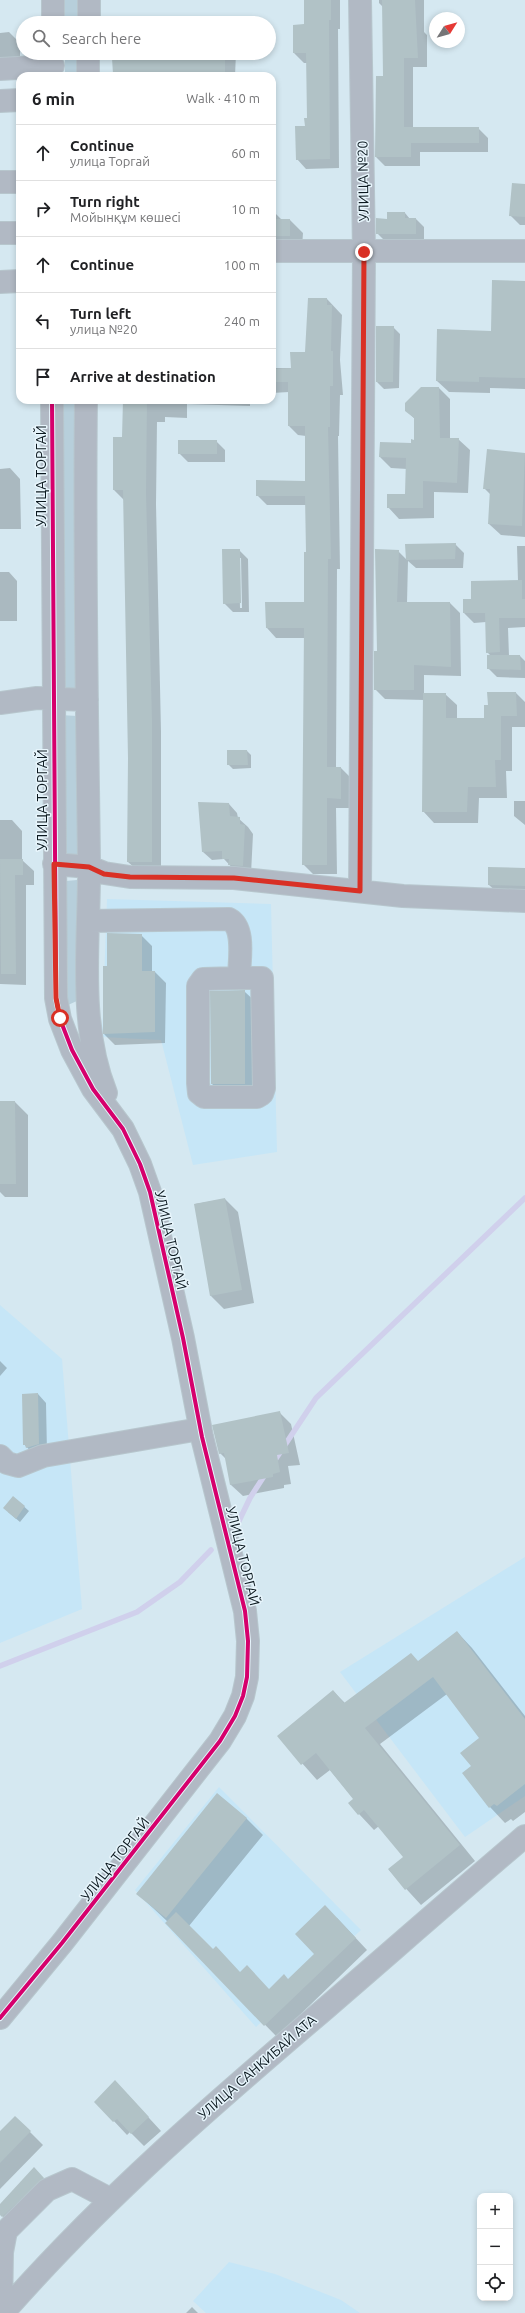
<!DOCTYPE html>
<meta charset="utf-8">
<style>
body{margin:0;font-family:Ubuntu,sans-serif;background:#f2f2f2;color:#202124}
.controls{position:absolute;right:12px;bottom:12px;display:grid;overflow:hidden;border-radius:8px;box-shadow:0 2px 6px #0003}
.controls button{width:36px;height:36px;display:grid;place-items:center;padding:0;border:0;border-bottom:1px solid #e0e0e0;background:#fff;color:#202124;font:20px sans-serif}
.compass{position:absolute;left:429px;top:12px;width:36px;height:36px;border-radius:50%;background:#fff;box-shadow:0 2px 6px #0003;rotate:53deg}
.stop{position:absolute;width:12px;height:12px;margin:-9px;border:3px solid #d93025;border-radius:50%;background:#fff}
.stop.end{background:#d93025;border-color:#fff;box-shadow:0 1px 4px #0008}
.list{margin:0;padding:0;list-style:none}
h2{display:flex;justify-content:space-between;align-items:center;height:52px;margin:0;padding:0 16px;font-size:17px}
h2 small{font-size:13px;font-weight:400;color:#757577}
.list li{display:grid;grid-template-columns:26px 1fr auto;gap:12px;align-items:center;box-sizing:border-box;height:56px;padding:0 16px;border-top:1px solid #e0e0e0}
.list b{display:block;font-size:15px;white-space:nowrap}
.list p{margin:0;font-size:13px;white-space:nowrap;color:#757577}
.list em{font-size:13px;font-style:normal;color:#757577}
.icon{flex:none;width:22px;height:22px;fill:none;stroke:currentColor;stroke-width:2;stroke-linecap:round;stroke-linejoin:round}
.map{position:relative;flex:none;width:525px;height:2313px;overflow:hidden}
.search{position:absolute;background:#fff;box-shadow:0 2px 6px #0003;left:16px;top:16px;width:260px;height:44px;display:flex;align-items:center;gap:10px;box-sizing:border-box;padding:0 14px;border-radius:22px;color:#757577;font-size:15px}
.panel{position:absolute;background:#fff;box-shadow:0 2px 6px #0003;left:16px;top:72px;width:260px;height:332px;border-radius:12px}
.map>svg:first-child{display:block}
.built{fill:#c6e6f7}
.green{fill:#b7cfdb}
.shadow{fill:#0003;fill-rule:evenodd}
.lines{fill:none;stroke-linecap:round;stroke-linejoin:round}
.stream{stroke:#d0d0ec;stroke-width:5.5}
.building{fill:#b1c2c6}
.minor-casing{stroke:#b7c6cd;stroke-width:24}
.minor{stroke:#b1b9c4;stroke-width:22}
.cycleway-casing{stroke:#e7f5fc;stroke-width:6}
.cycleway{stroke:#d6006c;stroke-width:4}
.route{stroke:#d93025;stroke-width:5}
.labels{text-anchor:middle;stroke-width:3;stroke-linejoin:round;paint-order:stroke}
.street-label{font-size:14px;fill:#0b181f;stroke:#e7f5fc}
</style>
<div class="map">
<svg width="525" height="2313" viewBox="0 0 525 2313">
<rect width="100%" height="100%" fill="#d5e8f1"/>
<path class="built" d="M107 899 271 904 277 1152 193 1165 161 1040 102 1037Z
M0 1305 62 1359 82 1609 0 1643Z
M525 1557V1796L465 1837 340 1672Z
M219 1787 361 1930 256 2027 135 1890Z
M229 2262 275 2274 341 2300 360 2313H206L193 2301Z"/>
<path class="green" d="M65 0H79V23H65Z
M65 53H79V76H65Z
M62 400H79V689L60 688Z
M60 715 77 716 80 858 66 855Z
M77 880 79 1000 68 1005 66 881Z"/>
<path class="shadow" d="M305 0H340V29H338L339 168 306 169 297 159 308 119V63H304L294 53V26L305 25Z
M379 0H424V32L427 35V67H413V128H478L488 138V152H420V166H385L376 157 384 77 383 7 379 3Z
M9 32 20 43V57H0V33Z
M127 53H170V59L211 58V53H236L235 76H114L113 59H127Z
M525 185V225H520L510 215Z
M272 210 282 220H290L303 233 302 248H272Z
M405 213 410 219H416L424 227V242H386L377 233 388 220Z
M525 282V389L490 388V393L449 392 437 381 492 332Z
M327 299 342 315 340 360 343 395H340L339 436H338L340 569H337L336 768H341L351 778V808H336L337 874H313L303 864 305 638H276L267 628 266 603H305L307 553V505H267L257 495 306 482V436L298 435 289 426V392L272 393V368H292L306 353Z
M393 327 400 334 399 388 384 389 377 382Z
M439 388 450 399V439H458L470 450 468 493 434 492V518L399 519 388 507 406 495 407 469 391 468 380 457 381 443 412 444 415 441V419L406 410Z
M124 400H250V406L187 404V418L165 417V422H157L156 504 161 731V872L138 871 128 862 129 758 124 500 114 490 123 438Z
M216 441 225 450V462H188L179 453Z
M525 454V537L501 535 489 524 491 495 484 488Z
M10 468 20 479 21 529H0V469Z
M455 544 464 553 463 568H416L408 561 407 603H450L460 613 461 676 424 675V694H445L457 705V719L485 720 516 693 525 702V727H512V771H506L507 798H479L478 823H434L423 811 424 700 385 699 375 689 378 652 398 551 407 560Z
M517 546H525V627L508 628 509 656H520L525 661V678L497 677 488 668 491 656 487 652 486 622 474 623 464 613 472 600 518 581Z
M239 550 248 559 249 612H233L224 603ZM239 558H241L242 608H240Z
M0 572H9L17 581V621H0Z
M228 751H247L251 755V768L233 769 228 764Z
M514 801H525V825L514 816Z
M229 804 237 813 238 818 248 827 253 834 251 874H238L224 859 212 860 203 852Z
M0 820H12L22 831V860L34 871V885H26V985L0 984Z
M525 869V894L498 893 489 885Z
M141 935 152 946V972H155L166 983 165 1043 115 1045 104 1034 108 967Z
M212 992H245L258 1004V1097H225L212 1084Z
M0 1102H15L28 1115V1197H5L0 1192Z
M225 1199 238 1212 254 1303 224 1309 211 1296 195 1204Z
M0 1361 7 1368 0 1376Z
M38 1394 46 1403 47 1453 35 1456 24 1444Z
M280 1413 291 1424 300 1465 288 1466 291 1484 284 1485V1488L243 1496 231 1485 226 1459 220 1453Z
M13 1497 29 1511 20 1522 8 1512Z
M457 1632 472 1648 525 1716V1812L513 1821 511 1819 505 1823 490 1807 472 1767 481 1738 447 1694 380 1744 475 1861 421 1905 389 1870 404 1857 379 1826 374 1830 359 1814 349 1803 354 1799 330 1770 317 1780 278 1736 333 1691 346 1704 419 1662Z
M246 1818 263 1835 189 1926 213 1950 240 1973 269 1990 288 1980 316 1954 337 1918 367 1950 277 2037 166 1923 168 1922 137 1893Z
M127 2094 161 2131 144 2146 130 2132 127 2135 96 2102Z
M15 2117 43 2145 0 2189V2133Z
M34 2169 52 2187 12 2225 0 2214V2205Z
M192 2307 198 2313H186Z"/>
<g class="lines">
<path class="stream" d="M273 1463 316 1398 525 1198
M238 1523 250 1498 266 1473
M0 1666 137 1612 180 1582 211 1550"/>
</g>
<path class="building" d="M304 0H331V20H329L330 159 296 160 295 126H305L304 118H307L306 53H293V25L304 24Z
M382 0H415L418 58H404V127H479V143H411V157H375L376 76H383Z
M126 53H160V58L210 57V53H225V74H113L112 58H126Z
M512 183 525 184V217L509 216Z
M387 212H405V218H416V234H376V218L387 219Z
M272 219H290V236H272Z
M492 280 525 281V378L479 377V382L436 381 437 329 491 331Z
M308 298H327V305H332L331 351H333V386H330V427H328L331 559H328L327 767H341V799L327 798V865H302L304 628H266L265 602H304V552H306L305 496H256V480L305 481V426H288V382H274V369L291 368 290 352H305Z
M376 326H394L393 382H376Z
M421 387H439L440 438H459L457 483 423 481V508H387V494H405L406 458 379 457 380 442 411 443V439L414 440V418L405 411V403Z
M123 400H147L146 493 152 720V862H127L128 758 123 490H113V437H122Z
M178 440H217V454H178Z
M487 449 525 453 522 526 488 524 490 489H483Z
M456 543 455 559 406 560 405 544Z
M222 549H240L241 603 223 604Z
M375 549 399 550 397 602H450L451 667 414 665V690H374V651H377Z
M522 580V599H525V618H499L500 652 486 653 485 613H463V599H471V581Z
M487 655H520L521 670 487 669Z
M487 692H516L517 716H501V760H495L496 787H468L467 812H422L423 693H446V718H484V705H488Z
M227 750H247L248 765H227Z
M198 802 229 803 230 816 240 817V824L245 825 243 866 228 865 229 859H222V851L202 852Z
M0 859H23V875H15L16 974H1Z
M488 867 525 868V886L488 885Z
M107 933 142 934V971H155V1032L103 1034V966H107Z
M245 990V1084H211L210 991Z
M0 1101H15L16 1184H0Z
M225 1198 242 1290 210 1296 194 1204Z
M38 1393 39 1444 26 1448 25 1445H23L22 1394Z
M280 1411 289 1453 277 1455 280 1472 273 1474V1477L230 1485 224 1453 219 1454 212 1425Z
M13 1496 25 1506 16 1519 3 1508Z
M457 1631 525 1719V1784L497 1806 494 1804 489 1808 462 1773 471 1766 460 1753 479 1738 433 1677 365 1728 460 1845 405 1890 388 1869 403 1857 364 1810 358 1815 348 1803 353 1799 316 1753 301 1765 277 1736 333 1690 344 1703 411 1653 418 1661Z
M217 1793 247 1818 166 1918 136 1894Z
M325 1905 356 1938 264 2026 165 1923 176 1912 213 1949 216 1946 240 1972 247 1965 269 1989 284 1974 288 1979 314 1954 295 1934Z
M115 2080 149 2117 131 2134 117 2119 113 2122 94 2102Z
M15 2116 31 2131 0 2163V2131Z
M34 2167 44 2178 2 2217 0 2215V2204Z"/>
<g class="lines">
<g class="minor-casing">
<path id="minor" d="M53 23V0
M89 23V0
M0 69 53 66
M88 76V53
M0 101 20 100
M0 182H20
M0 233H20
M272 251H525
M0 282 20 281
M86 400C84 554 87 708 89 861 90 938 77 1021 106 1093
M0 703 37 698 87 700
M54 864 89 867 104 873 130 877 234 878 403 896 525 901
M360 891 364 252 360 0
M89 921 229 919C246 928 239 961 239 978
M239 978H262L264 1088 262 1094 257 1097H204L199 1093 198 1083V986L203 979Z
M0 1456 7 1463 18 1466 43 1456 200 1429
M0 2018 62 1943 220 1741 235 1716 243 1696 247 1677 248 1641 245 1611 202 1437 183 1338 150 1192 140 1164 123 1129 93 1089 72 1050 60 1019 56 998 52 400
M1 2313 2 2252 6 2231 47 2190 72 2179 110 2199
M3 2313C102 2200 212 2105 326 2008 392 1951 458 1893 525 1836"/>
</g>
<use href="#minor" class="minor"/>
<g class="cycleway-casing">
<path id="cycleway" d="M0 2018 62 1943 220 1741 235 1716 243 1696 247 1677 248 1641 245 1611 202 1437 183 1338 150 1192 140 1164 123 1129 93 1089 72 1050 60 1019 56 998 52 400"/>
</g>
<use href="#cycleway" class="cycleway"/>
</g>
<g class="lines">
<path class="route" d="M60 1018 56 998 54 864 89 867 104 874 130 877 234 878 360 891 364 252"/>
</g>
<g class="labels">
<g class="street-label">
<text transform="translate(363 181) rotate(-91)" y="5">УЛИЦА №20</text>
<text transform="translate(41 476) rotate(-90)" y="5">УЛИЦА ТОРГАЙ</text>
<text transform="translate(42 800) rotate(-90)" y="5">УЛИЦА ТОРГАЙ</text>
<text transform="translate(171 1240) rotate(77)" y="5">УЛИЦА ТОРГАЙ</text>
<text transform="translate(243 1556) rotate(76)" y="5">УЛИЦА ТОРГАЙ</text>
<text transform="translate(115 1859) rotate(-52)" y="5">УЛИЦА ТОРГАЙ</text>
<text transform="translate(257 2067) rotate(-41)" y="5">УЛИЦА САНКИБАЙ АТА</text>
</g>
</g>
</svg>
<div class="controls">
<button>+</button>
<button>−</button>
<button><svg class="icon" aria-label="locate" viewBox="0 0 24 24"><circle cx="12" cy="12" r="6"/><path d="M12 2v4M12 18v4M2 12h4M18 12h4"/></svg></button>
</div>
<svg class="compass" viewBox="-18 -18 36 36"><path d="M0-13l5 13h-10z" fill="#e53935"/><path d="M0 13l5-13h-10z" fill="#757577"/></svg>
<div class="stop" style="left:60px;top:1018px"></div>
<div class="stop end" style="left:364px;top:252px"></div>
<div class="search"><svg class="icon" aria-label="search" viewBox="0 0 24 24"><circle cx="10" cy="10" r="6"/><path d="M15 15l6 6"/></svg>Search here</div>
<section class="panel">
<h2>6 min<small>Walk · 410 m</small></h2>
<ul class="list">
<li><svg class="icon" aria-label="ahead" viewBox="0 0 24 24"><path d="M12 20V5M6 11l6-6 6 6"/></svg><div><b>Continue</b><p>улица Торгай</p></div><em>60 m</em></li>
<li><svg class="icon" aria-label="right" viewBox="0 0 24 24"><path d="M7 20v-9h11M14 6l5 5-5 5"/></svg><div><b>Turn right</b><p>Мойынқұм көшесі</p></div><em>10 m</em></li>
<li><svg class="icon" aria-label="ahead" viewBox="0 0 24 24"><path d="M12 20V5M6 11l6-6 6 6"/></svg><div><b>Continue</b></div><em>100 m</em></li>
<li><svg class="icon" aria-label="left" viewBox="0 0 24 24"><path d="M17 20v-9H6M10 6l-5 5 5 5"/></svg><div><b>Turn left</b><p>улица №20</p></div><em>240 m</em></li>
<li><svg class="icon" aria-label="arrive" viewBox="0 0 24 24"><path d="M6 21V4h12l-3 4 3 4H6"/></svg><div><b>Arrive at destination</b></div></li>
</ul>
</section>
</div>
